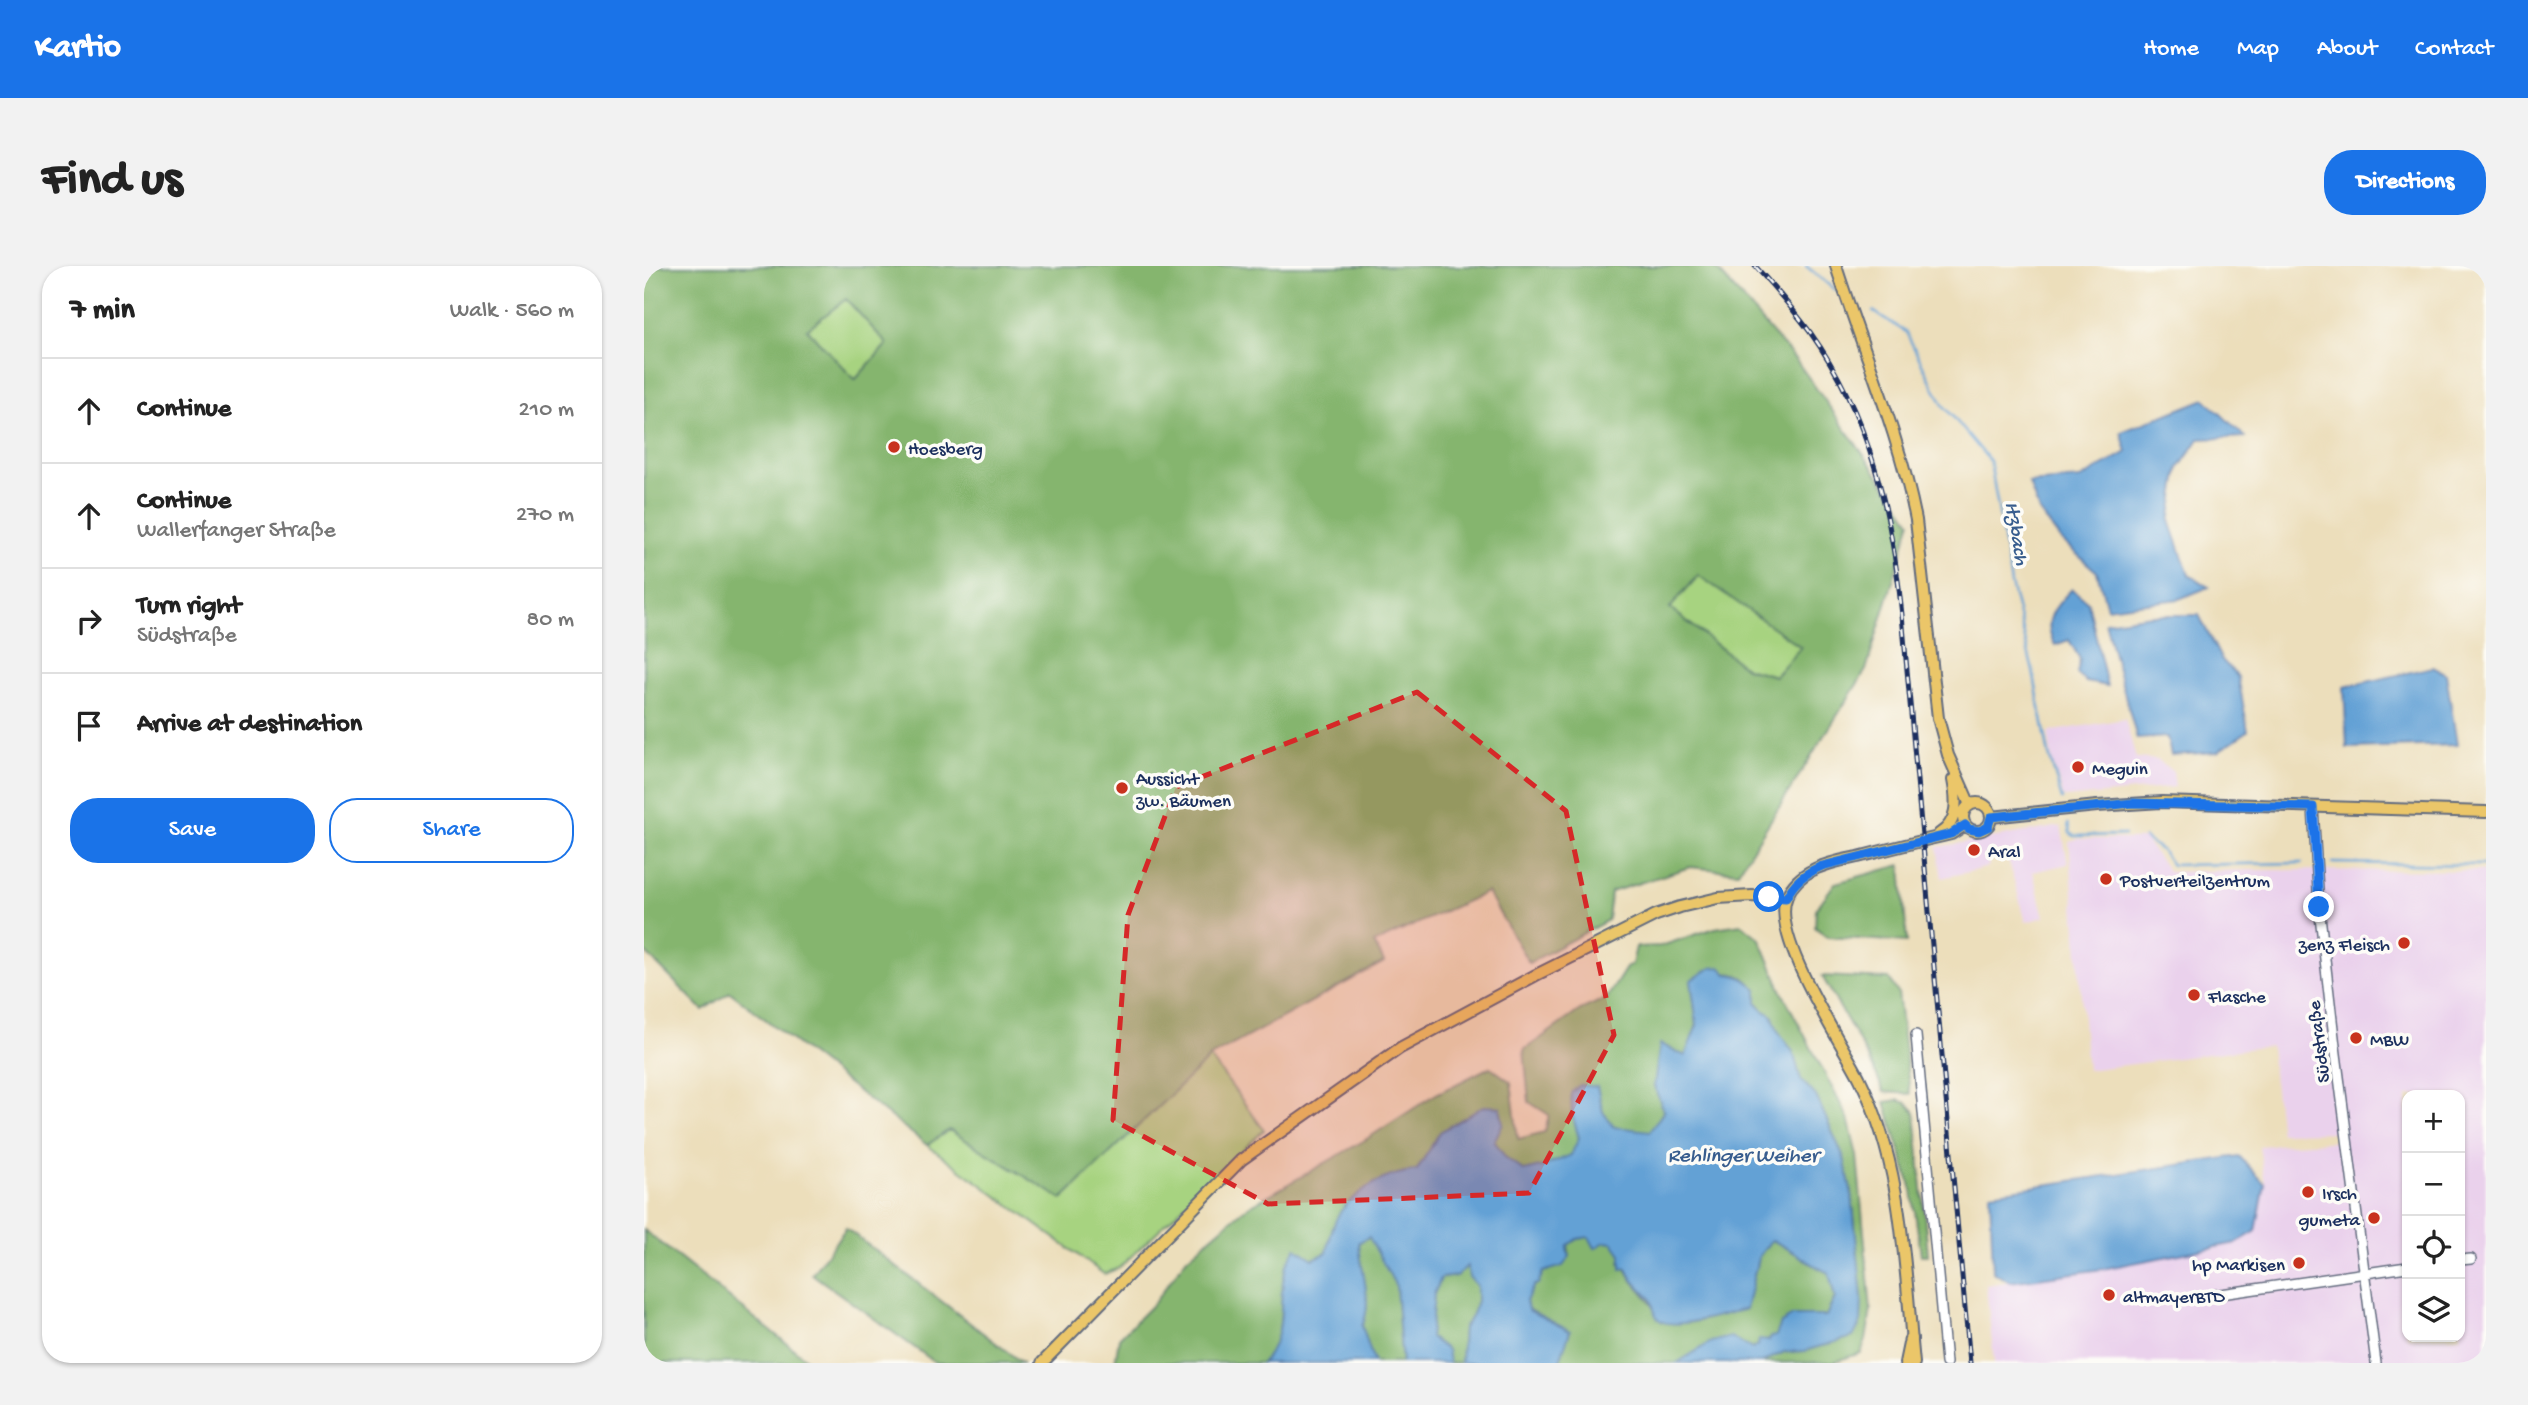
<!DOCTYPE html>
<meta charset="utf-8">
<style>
body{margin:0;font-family:"Gochi Hand",sans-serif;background:#f2f2f2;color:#222}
.controls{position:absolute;right:21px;bottom:21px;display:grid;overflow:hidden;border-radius:14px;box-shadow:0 2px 5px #0004}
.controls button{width:63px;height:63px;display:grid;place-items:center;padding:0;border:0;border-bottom:2px solid #e0e0e0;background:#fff;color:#222;font:35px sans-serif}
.stop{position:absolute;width:21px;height:21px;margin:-16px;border:5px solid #1a73e8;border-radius:50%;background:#fff}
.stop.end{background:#1a73e8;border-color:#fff;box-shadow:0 2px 7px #0008}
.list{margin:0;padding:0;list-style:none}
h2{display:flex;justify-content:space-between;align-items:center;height:91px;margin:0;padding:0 28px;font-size:30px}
h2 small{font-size:23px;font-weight:400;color:#767676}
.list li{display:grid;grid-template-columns:46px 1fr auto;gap:21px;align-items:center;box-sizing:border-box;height:105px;padding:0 28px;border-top:2px solid #e0e0e0}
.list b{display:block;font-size:26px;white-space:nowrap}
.list p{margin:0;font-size:23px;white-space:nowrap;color:#767676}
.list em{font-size:23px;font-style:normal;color:#767676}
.actions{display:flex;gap:14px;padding:21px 28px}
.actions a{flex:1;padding:16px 0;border:2px solid #1a73e8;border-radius:28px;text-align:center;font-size:24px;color:#1a73e8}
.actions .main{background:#1a73e8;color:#fff}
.icon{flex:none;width:38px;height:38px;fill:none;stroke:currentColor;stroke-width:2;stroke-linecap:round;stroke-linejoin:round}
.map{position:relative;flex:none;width:1842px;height:1097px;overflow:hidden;border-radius:28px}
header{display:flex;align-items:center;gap:42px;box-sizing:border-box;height:98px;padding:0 35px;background:#1a73e8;color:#fff}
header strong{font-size:33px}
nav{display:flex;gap:38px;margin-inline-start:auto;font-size:24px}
.intro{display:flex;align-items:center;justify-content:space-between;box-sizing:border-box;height:168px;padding:0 42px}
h1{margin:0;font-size:49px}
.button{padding:18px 32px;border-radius:28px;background:#1a73e8;color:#fff;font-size:24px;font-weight:700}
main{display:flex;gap:42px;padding:0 42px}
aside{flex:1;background:#fff;border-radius:28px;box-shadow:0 2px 5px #0004}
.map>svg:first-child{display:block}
.built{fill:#ead1ec;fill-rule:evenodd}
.green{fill:#a7d380;stroke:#61816f;stroke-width:2}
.forest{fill:#85b56e;stroke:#507266;stroke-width:2;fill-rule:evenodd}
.water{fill:#64a1d5;stroke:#40689a;stroke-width:2}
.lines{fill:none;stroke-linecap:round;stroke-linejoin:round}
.stream{stroke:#64a1d5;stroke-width:2.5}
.minor-casing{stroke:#646c7f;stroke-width:12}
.major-casing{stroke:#646c7f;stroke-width:14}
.highway-casing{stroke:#646c7f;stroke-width:16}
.minor{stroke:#fff;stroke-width:9}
.major{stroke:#ebc669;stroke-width:10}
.highway{stroke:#ebc669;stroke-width:12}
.rail-casing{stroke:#1b2f5e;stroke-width:5}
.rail{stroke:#fdfcf7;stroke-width:2.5;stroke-dasharray:8;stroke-linecap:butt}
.route{stroke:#1a73e8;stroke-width:9}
.marked{fill:#d62828;fill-opacity:0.2;stroke:#d62828;stroke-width:5;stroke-dasharray:14 9;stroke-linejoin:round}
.poi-dot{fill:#c8321e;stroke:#fdfcf7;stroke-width:2.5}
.labels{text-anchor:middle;stroke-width:7;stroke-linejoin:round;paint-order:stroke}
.poi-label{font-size:19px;fill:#1b2f5e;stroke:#fdfcf7;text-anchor:start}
.street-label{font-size:19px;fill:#1b2f5e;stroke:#fdfcf7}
.water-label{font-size:21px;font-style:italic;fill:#385d8e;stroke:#fdfcf7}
</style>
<header>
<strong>Kartio</strong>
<nav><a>Home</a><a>Map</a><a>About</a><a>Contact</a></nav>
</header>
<div class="intro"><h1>Find us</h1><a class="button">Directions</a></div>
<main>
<aside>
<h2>7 min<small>Walk · 560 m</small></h2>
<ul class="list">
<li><svg class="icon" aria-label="ahead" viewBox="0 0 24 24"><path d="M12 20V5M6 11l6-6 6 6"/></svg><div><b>Continue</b></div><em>210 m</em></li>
<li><svg class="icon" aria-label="ahead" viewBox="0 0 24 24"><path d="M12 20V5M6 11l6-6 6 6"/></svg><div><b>Continue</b><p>Wallerfanger Straße</p></div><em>270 m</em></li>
<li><svg class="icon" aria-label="right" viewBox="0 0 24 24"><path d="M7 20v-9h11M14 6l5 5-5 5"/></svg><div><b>Turn right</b><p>Südstraße</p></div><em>80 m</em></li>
<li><svg class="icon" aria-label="arrive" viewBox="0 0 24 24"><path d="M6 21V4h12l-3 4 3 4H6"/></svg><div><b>Arrive at destination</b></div></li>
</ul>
<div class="actions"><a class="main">Save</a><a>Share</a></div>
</aside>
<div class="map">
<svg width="1842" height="1097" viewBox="0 0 1842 1097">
<rect width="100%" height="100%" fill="#fdfcf7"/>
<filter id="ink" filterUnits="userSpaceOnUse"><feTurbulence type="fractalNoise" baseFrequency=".0143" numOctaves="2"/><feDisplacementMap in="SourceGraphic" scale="14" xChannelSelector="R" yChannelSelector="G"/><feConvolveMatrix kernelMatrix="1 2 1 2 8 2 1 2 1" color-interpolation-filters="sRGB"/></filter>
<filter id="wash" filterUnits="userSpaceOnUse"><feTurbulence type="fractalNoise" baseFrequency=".00686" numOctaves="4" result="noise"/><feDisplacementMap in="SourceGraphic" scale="28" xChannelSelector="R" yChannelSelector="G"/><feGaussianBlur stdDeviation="1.57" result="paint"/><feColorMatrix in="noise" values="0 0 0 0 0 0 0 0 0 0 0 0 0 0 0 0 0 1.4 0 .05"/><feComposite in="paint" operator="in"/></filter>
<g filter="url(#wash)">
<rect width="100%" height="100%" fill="#ecdebb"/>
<path class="built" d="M1481 453 1492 492 1514 494 1529 506 1531 521 1420 532 1408 493 1404 466Z
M1417 560 1424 598 1389 606 1400 651 1382 656 1363 590 1344 595 1345 599 1341 602 1298 612 1293 581Z
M1433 573H1500L1525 606 1608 604 1842 605V1097H1350L1342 1019 1458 1003 1621 918 1615 880 1698 875 1697 866 1636 867 1626 780 1443 804 1425 575ZM1763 829H1816V1071H1763Z"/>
<path class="green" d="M202 33 244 78 210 115 163 63Z
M1055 309 1157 381 1131 410 1102 402 1026 342Z
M566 791 620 864 475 1002 460 1008 283 879 305 864 418 933Z"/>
<path class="forest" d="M0 0H1070L1152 94 1267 255 1222 404 1094 606 1046 601 967 626 964 654 885 697 843 626 730 677 740 696 566 791 418 933 305 864 283 879 86 726 59 744 0 685ZM202 33 243 78 211 114 163 63ZM1054 309 1157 381 1131 410 1102 402 1026 342Z
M1257 599 1263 676 1183 671 1171 661 1172 643 1191 617Z
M1097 658 1116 673 1139 728 1204 852 1213 890 1227 1044 1222 1074 1217 1087 1189 1096 1117 1097 1140 1086 1160 1085 1209 1071 1218 1033 1208 929 1200 892 1172 831 1157 814 1149 786 1134 765 1128 749 1120 745 1113 736V724C1108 719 1102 711 1094 709 1082 705 1058 708 1047 714L1053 759 1041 790 1017 778 1010 820 1020 845 1006 866 970 861 959 846 953 821 928 848 935 872 927 890 901 900 880 905 861 891 850 874 859 858 840 840 796 866 773 904C744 908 716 921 697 945 689 956 686 973 683 987L669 993 652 982C649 989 644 995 642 1002 631 1040 647 1062 618 1097H471L475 1072 510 1037 543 992 599 944 721 874 792 828 846 801 867 816 874 873 901 866 905 849 885 836 880 784 936 744 963 732 982 702 988 698 992 681 1017 680 1071 662Z
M1178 710 1245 713 1254 727 1266 828 1240 826 1224 791Z
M1254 834 1263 837 1271 846 1284 989H1277L1268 924 1241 836Z
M202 962 378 1097H292L168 1008Z
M0 964 167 1097H0Z
M726 970 752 1020 758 1097H730L718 1060C730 1035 716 1003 715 976Z
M945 971 969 977 978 988 976 997C984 1002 984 1009 990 1016 1003 1032 1008 1035 1017 1055 1043 1063 1075 1048 1102 1043L1114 992 1127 974C1149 983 1164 998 1185 1007L1191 1032 1182 1050H1149L1132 1070 1107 1083 1092 1076 1067 1077 1033 1097H915L926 1065 884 1043 882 1035 890 1019 894 1018 899 1006 919 999 926 990 924 979 933 973Z
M823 999 833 1019V1035L827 1051 819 1062 817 1097H805L803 1084 786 1071 790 1028 797 1012 813 1010Z"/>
<path class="water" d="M1561 133 1601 171 1555 173 1535 202 1526 255 1545 309 1565 321 1535 333 1463 342 1453 306 1416 273 1395 245 1385 217 1436 213 1483 186 1477 166Z
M1428 323 1444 336 1463 420 1442 416 1433 408 1436 393 1425 374 1411 379C1397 355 1411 340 1428 323Z
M1507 349H1555L1577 393 1594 411 1604 465 1573 486 1527 489 1523 471 1493 473 1461 356Z
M1789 401 1802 408 1813 479 1703 482 1700 421Z
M1076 701 1083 708C1097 709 1103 714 1113 724V737L1120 745 1128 749 1134 765 1149 786 1157 814 1172 830 1200 892 1208 929 1218 1033 1217 1056 1209 1071 1160 1085 1140 1086 1117 1097H1033L1067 1076 1087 1071 1108 1083 1114 1079 1115 1074 1125 1075 1127 1071 1132 1070 1137 1057 1149 1050H1182L1191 1032 1185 1007C1165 998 1149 983 1127 974L1114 992 1102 1043C1084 1047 1031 1064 1017 1055 1008 1049 1011 1039 1006 1032 997 1021 988 1016 983 1002L977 1003V988L969 977 961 976 951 982 945 971 933 973 924 979 923 984 926 990 919 1000 899 1006 894 1018 890 1019 882 1035 884 1044 926 1065 915 1097H817L819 1062 827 1051 833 1035V1020L825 1011 823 1000 813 1010 797 1012 790 1028 786 1071 803 1084 805 1097H758L752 1020 725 971 715 976C716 1004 730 1035 718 1060L730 1097H618C647 1062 631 1040 642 1002 644 995 649 988 652 982L669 993 683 987C686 973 689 956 697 945 716 921 744 908 773 904L796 866 840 840 856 841 859 858 850 875 861 891 880 905 901 900 927 889 935 872 928 848 927 827 936 819 953 821 959 846 970 861 1006 865 1020 845 1010 820 1016 778 1041 790 1053 759 1047 714 1067 702Z
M1595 890 1621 918 1612 965 1592 977 1458 1003 1366 1016 1349 1006 1346 927Z"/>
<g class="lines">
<path class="stream" d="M1162 0 1191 24
M1229 45 1262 66 1299 139 1346 195 1367 318 1389 405 1405 489 1418 533
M1424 558 1426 567 1430 570 1481 569
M1500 572 1518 585 1528 599 1658 597
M1689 597 1842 599"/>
</g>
</g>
<g filter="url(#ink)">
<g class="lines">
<g class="minor-casing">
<path id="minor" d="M1669 541 1675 641 1691 780 1732 1097
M1272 769 1302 1097
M1816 994 1827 993
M1570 1029 1763 1001"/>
</g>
<g class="major-casing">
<path id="major" d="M1192 0C1219 85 1255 167 1272 254L1294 452 1304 489 1326 539
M1319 551a14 14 0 1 1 28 0a14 14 0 1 1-28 0Z
M1347 551 1453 540 1518 536 1842 546
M1295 568C1315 556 1313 534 1309 514
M398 1097 597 894 756 782 892 709 1012 649 1036 641 1074 632 1108 630 1142 633
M1270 1097C1260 1000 1260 902 1216 813 1197 775 1125 669 1143 630 1148 619 1158 609 1169 604 1182 597 1199 594 1214 591 1245 583 1276 575 1307 568L1321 559"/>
</g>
<g class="highway-casing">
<path id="highway" d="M1262 1097 1267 1073"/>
</g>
<use href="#minor" class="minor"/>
<use href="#major" class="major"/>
<use href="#highway" class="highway"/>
<g class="rail-casing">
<path id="rail" d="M1111 0C1130 21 1149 43 1166 66 1226 150 1248 248 1258 349L1326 1097"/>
</g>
<use href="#rail" class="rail"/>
</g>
</g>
<g class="lines" filter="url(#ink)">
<path class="route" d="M1125 631 1142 632C1150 616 1161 607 1178 600L1307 568 1321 559 1325 563 1335 565 1344 561 1347 551 1489 537 1669 541 1675 641"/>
</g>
<path class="marked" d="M773 426 922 545 970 769 885 927 624 938 469 854 484 649 532 521Z"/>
<g class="poi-dot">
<circle cx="250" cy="181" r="7"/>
<circle cx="1434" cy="501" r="7"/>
<circle cx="478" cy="522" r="7"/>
<circle cx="1330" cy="584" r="7"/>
<circle cx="1462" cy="613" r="7"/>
<circle cx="1760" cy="677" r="7"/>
<circle cx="1550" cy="729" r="7"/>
<circle cx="1712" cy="772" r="7"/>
<circle cx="1664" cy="926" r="7"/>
<circle cx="1730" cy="952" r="7"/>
<circle cx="1655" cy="997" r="7"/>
<circle cx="1465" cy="1029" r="7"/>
</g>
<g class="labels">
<g class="poi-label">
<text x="264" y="188">Hoesberg</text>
<text x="1448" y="508">Meguin</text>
<text x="492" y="518">Aussicht<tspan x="492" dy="22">zw. Bäumen</tspan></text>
<text x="1344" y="591">Aral</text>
<text x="1476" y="620">Postverteilzentrum</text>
<text x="1746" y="684" text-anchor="end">zenz Fleisch</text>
<text x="1564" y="736">Flasche</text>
<text x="1726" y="779">MBW</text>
<text x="1678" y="933">Irsch</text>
<text x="1716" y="959" text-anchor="end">gumeta</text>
<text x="1641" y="1004" text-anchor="end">hp Markisen</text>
<text x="1479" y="1036">altmayerBTD</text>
</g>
<g class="street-label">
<text transform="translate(1673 776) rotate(-97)" y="7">Südstraße</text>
</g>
<g class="water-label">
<text transform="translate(1374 267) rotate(80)" y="7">Itzbach</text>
<text x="1099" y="895">Rehlinger Weiher</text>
</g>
</g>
</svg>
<div class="controls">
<button>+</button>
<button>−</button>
<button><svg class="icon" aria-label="locate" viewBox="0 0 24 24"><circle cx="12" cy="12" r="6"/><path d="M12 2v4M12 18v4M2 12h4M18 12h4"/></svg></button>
<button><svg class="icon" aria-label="layers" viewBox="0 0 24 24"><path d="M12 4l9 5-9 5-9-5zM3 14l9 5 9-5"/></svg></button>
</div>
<div class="stop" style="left:1125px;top:631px"></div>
<div class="stop end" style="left:1675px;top:641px"></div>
</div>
</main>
